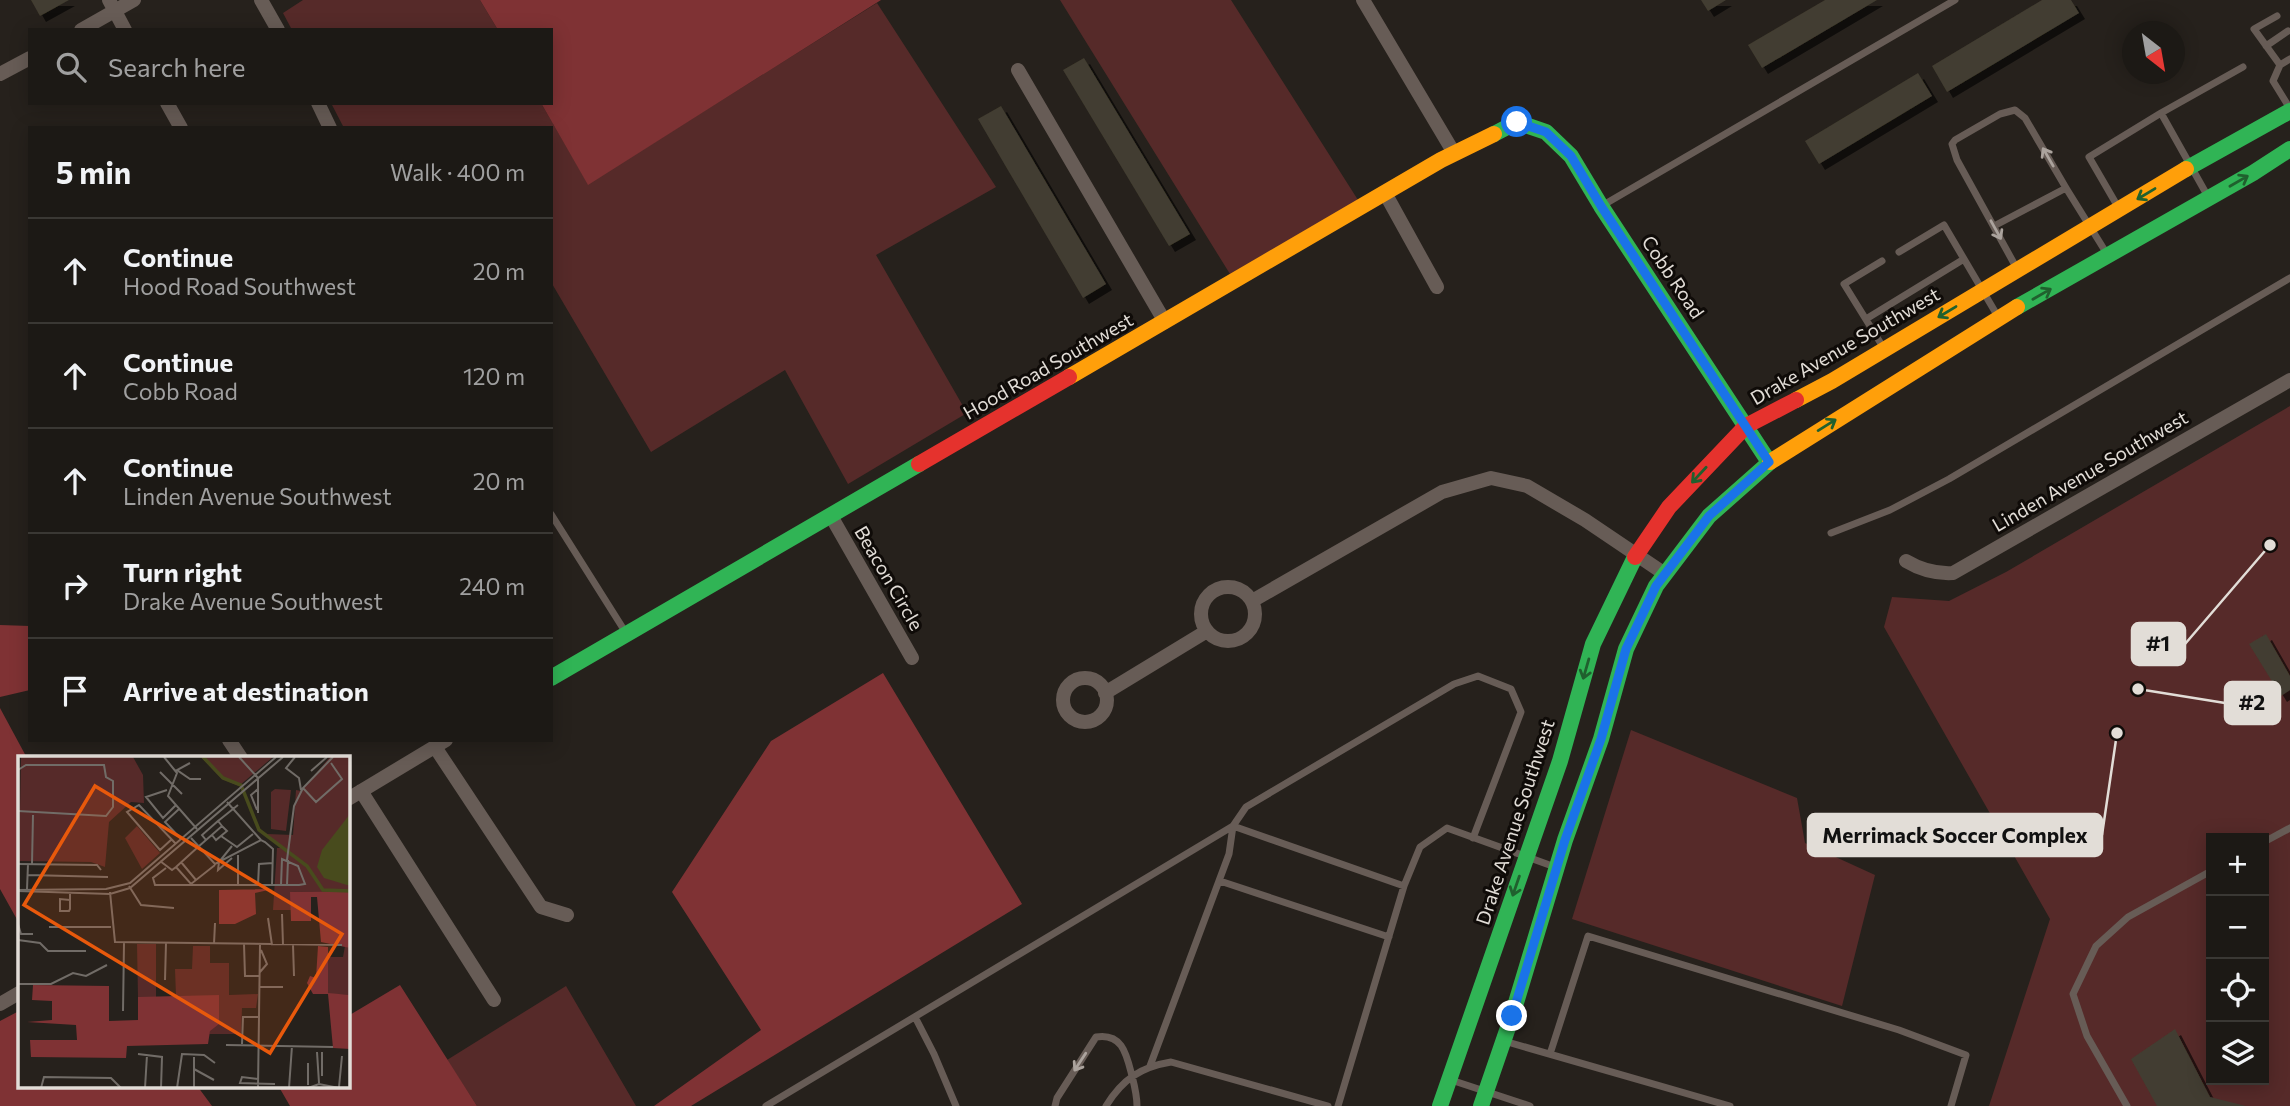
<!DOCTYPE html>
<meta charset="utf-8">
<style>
body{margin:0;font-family:Commissioner,sans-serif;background:#292622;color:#f1f3f6}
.controls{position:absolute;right:21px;bottom:21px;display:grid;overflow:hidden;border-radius:0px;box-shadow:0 4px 18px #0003}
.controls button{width:63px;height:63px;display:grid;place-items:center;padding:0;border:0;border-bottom:2px solid #3a3834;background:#1c1915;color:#f1f3f6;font:35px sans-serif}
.compass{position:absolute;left:2122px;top:21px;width:63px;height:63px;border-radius:50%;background:#1c1915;box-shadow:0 4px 18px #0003;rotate:149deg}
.stop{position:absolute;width:21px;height:21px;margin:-16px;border:5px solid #1a73e8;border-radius:50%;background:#fff}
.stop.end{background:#1a73e8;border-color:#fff;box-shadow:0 2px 7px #0008}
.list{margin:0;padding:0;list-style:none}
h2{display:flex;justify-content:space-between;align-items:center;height:91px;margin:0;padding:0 28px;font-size:30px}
h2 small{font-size:23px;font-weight:400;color:#a0a0a0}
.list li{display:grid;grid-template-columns:46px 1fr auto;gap:21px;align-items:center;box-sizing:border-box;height:105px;padding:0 28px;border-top:2px solid #3a3834}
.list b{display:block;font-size:26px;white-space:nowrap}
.list p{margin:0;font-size:23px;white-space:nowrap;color:#a0a0a0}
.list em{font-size:23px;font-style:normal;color:#a0a0a0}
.icon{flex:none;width:38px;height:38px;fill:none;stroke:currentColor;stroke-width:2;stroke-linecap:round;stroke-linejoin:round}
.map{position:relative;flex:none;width:2290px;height:1106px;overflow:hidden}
.search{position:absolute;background:#1c1915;box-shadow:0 4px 18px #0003;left:28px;top:28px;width:525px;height:77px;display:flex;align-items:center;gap:18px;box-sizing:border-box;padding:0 24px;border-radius:0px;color:#a0a0a0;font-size:26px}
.panel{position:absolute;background:#1c1915;box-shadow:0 4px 18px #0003;left:28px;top:126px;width:525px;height:616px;border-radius:0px}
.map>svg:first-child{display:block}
.green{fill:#562a29;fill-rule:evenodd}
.forest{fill:#7f3234}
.building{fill:#423d30;filter:url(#shadow)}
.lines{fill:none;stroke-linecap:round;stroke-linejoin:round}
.lane{stroke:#675c56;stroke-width:7}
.street{stroke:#675c56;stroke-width:14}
.fast{stroke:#30b455;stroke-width:16}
.slow{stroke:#ff9f0a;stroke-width:16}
.jam{stroke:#e5322d;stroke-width:16}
.oneway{stroke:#aba39d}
.oneway2{stroke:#20602e}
.route{stroke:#1a73e8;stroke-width:9}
.labels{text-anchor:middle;stroke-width:6;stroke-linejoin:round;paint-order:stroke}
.street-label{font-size:19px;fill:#e2ddd7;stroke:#0f0b08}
.inset-river{fill:none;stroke:#484b1d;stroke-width:3.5}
.inset-road{fill:none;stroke:#716c67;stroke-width:2}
.view{fill:#e8590c;fill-opacity:0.15;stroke:#e8590c;stroke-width:3.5}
.inset-edge{fill:none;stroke:#e2ddd7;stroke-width:3.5}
.leader{fill:none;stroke:#e2ddd7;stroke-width:2.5}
.callout-dot{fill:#e2ddd7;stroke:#0f0b08;stroke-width:2.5}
.callout{fill:#e2ddd7;stroke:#e2ddd7;stroke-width:2.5}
.callout-label{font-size:21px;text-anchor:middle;font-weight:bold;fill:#111}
</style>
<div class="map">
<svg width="2290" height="1106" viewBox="0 0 2290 1106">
<defs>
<filter id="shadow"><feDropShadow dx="6" dy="6" stdDeviation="0" flood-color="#0009"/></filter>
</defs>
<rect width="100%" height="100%" fill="#26211c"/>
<path class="green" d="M303 0H480L498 30H292L283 13Z
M1060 0H1231L1358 200 1230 274Z
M877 3 996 187 876 255 967 413 848 484 785 370 651 452 551 282V128H344L331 103H541L588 184Z
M2290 406V1106H1989L2050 919 1884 627 1892 597 1949 601 2006 572ZM2211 838H2264V1080H2211Z
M1631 730 1797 798 1805 843 1875 875 1842 1006 1572 919Z
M566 986 636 1106H477L447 1060Z"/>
<path class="forest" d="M480 0H881L588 185 541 103H551V30H498Z
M0 625 30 626V690L0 697Z
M883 673 1022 904 691 1106H654L761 1030 672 892 771 741Z
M0 708 27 758H19V923L0 889Z
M400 985 477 1106H290L279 1087H348V1016Z
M19 1011V1087H198L212 1106H0V1021Z"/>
<path class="building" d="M31 0H69L40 16Z
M1701 0H1726L1708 11Z
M1825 0H1877L1762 68 1748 45Z
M2042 0H2071L2079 13 1947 92 1932 66Z
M1084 58 1190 234 1169 246 1063 70Z
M1918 73 1932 96 1819 164 1805 141Z
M1001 106 1106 284 1083 298 978 119Z
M2266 634 2290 676V690L2281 696 2249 644Z
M2175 1029 2210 1097 2246 1106H2157L2131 1059Z"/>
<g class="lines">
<path class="lane" d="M2277 16 2254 29 2280 65 2290 59
M2266 46 2288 31
M2280 65 2273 81 2289 107
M2066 188 2107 254
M2207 195 2161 113 2243 67
M1605 204 1955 0
M2118 207 2089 157 2161 113
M1994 226 2066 188 2025 118 2015 110 2000 114 1955 140 1952 144 1957 160 2016 267
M1899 252 1944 225 1997 315
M1882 261 1844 284 1883 347
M1866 319 1964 259
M551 514 626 633
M1831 533 1890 510 1949 479 2290 278
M2264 842 2290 828
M1220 881 1389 937
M915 1017 934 1054 956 1106
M1504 1041 1730 1106
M1550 1054 1588 936 1899 1030 1966 1055 1951 1106
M1150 1066 1229 854 1233 826 1404 886
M1451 1080 1530 1106
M766 1106 1233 826 1246 807 1454 684 1478 676 1511 689 1521 712 1473 838
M1055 1106 1057 1098 1096 1037C1121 1033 1126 1052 1131 1072 1134 1084 1137 1094 1137 1106
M1106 1106C1122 1080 1140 1067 1171 1062L1328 1106
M1338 1106 1404 886 1420 847 1447 828 1555 867
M2127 1106 2087 1036 2073 994 2096 946 2128 917 2211 871"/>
<path class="street" d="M109 0 125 30
M261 0 278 30
M1363 0 1454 153
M81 30 134 0
M1018 70 1165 322
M0 74 30 58
M167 103 181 128
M318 103 330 128
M1385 193 1437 287
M831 516 912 658
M1906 561C1921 570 1935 574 1953 573L2290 380
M1201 614a27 27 0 1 1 54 0a27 27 0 1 1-54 0Z
M1252 601 1442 492 1491 478 1527 486 1585 520 1665 574
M1063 700a22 22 0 1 1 44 0a22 22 0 1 1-44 0Z
M1105 693 1207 631
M229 740 241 758
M435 747 541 907 567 915
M361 791 494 1000
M348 799 446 740
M0 1004 19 993"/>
<path class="fast" d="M1494 134 1517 122 1546 132 1571 156 1601 206 1769 462
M2186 169 2290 111
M2017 307 2253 173 2290 149
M551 678 919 464
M1440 1106 1560 761 1593 644 1635 557
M1481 1106 1512 1016 1565 840 1601 739 1626 649 1656 586 1709 516 1770 462"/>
<path class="slow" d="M1069 377 1441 160 1494 134
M1796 400 1832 381 2186 169
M1770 462 2017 307"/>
<path class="jam" d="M919 464 1069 377
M1635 557 1669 507 1746 426 1796 400"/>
</g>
<defs><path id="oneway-shaft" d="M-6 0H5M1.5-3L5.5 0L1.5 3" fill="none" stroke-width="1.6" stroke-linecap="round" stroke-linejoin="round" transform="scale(1.75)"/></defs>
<g class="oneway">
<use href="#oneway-shaft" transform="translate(2048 157) rotate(-120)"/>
<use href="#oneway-shaft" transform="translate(1996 230) rotate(61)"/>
<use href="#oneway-shaft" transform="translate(1080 1062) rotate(123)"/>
</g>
<g class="oneway2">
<use href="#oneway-shaft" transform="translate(2239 181) rotate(-30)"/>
<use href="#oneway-shaft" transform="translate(2146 194) rotate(149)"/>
<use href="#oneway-shaft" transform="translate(2042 294) rotate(-30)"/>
<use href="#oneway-shaft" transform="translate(1947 312) rotate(149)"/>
<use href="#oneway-shaft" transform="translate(1827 425) rotate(-32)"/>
<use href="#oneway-shaft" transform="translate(1699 475) rotate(133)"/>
<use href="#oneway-shaft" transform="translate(1586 669) rotate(106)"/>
<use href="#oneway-shaft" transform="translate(1516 886) rotate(109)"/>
</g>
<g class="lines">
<path class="route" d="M1512 1016 1565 840 1601 739 1626 649 1656 586 1709 516 1769 462 1601 206 1571 156 1546 132 1517 122"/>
</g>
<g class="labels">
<g class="street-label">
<text transform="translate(1673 277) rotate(56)" y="7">Cobb Road</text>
<text transform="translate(1845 346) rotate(-30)" y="7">Drake Avenue Southwest</text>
<text transform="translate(1048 366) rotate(-30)" y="7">Hood Road Southwest</text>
<text transform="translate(2090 471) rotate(-30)" y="7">Linden Avenue Southwest</text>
<text transform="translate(889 578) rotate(60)" y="7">Beacon Circle</text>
<text transform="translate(1515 822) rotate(-72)" y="7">Drake Avenue Southwest</text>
</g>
</g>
<g transform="translate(18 756)">
<rect width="332" height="332" fill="#26211c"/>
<path d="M3 1H115L125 19 126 47 113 46 91 66 87 111 73 106 1 105ZM183 1H255L221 30 204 23ZM312 1H332V135L273 136V154H255L259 92H263L249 78 275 79 278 34 283 35ZM257 33 273 34 268 75 253 73V36ZM119 70 142 97 124 113 107 82ZM119 188H138V241H120ZM175 190H192V207H211V239L240 238 238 252H224L223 278H191L201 240H158L157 213H174ZM327 190 332 192V239L310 238V201H325Z" fill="#562a29"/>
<path d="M255 133 237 137 238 158 217 168H201V134ZM332 135V192L303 186 299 141H293V165H273L272 136ZM300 190 310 191V237L332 239V293L315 292 310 238H295L289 227 292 220 298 222ZM15 229 91 230V265L120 264V241L201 239V268L192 275 190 288 109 290 108 302 13 301 12 284H59L58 269 9 266 34 264V245L14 244Z" fill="#7f3234"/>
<path d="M332 58V129H329L306 122 299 111 304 94Z" fill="#484b1d"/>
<path class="inset-river" d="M185 1 205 22 223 29 241 74 289 110 305 134 333 135"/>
<path class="inset-road" d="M146 1 159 17 150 40 179 73M221 1 240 22V57M277 1 268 12 281 22 283 34M172 7 159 14 172 23H183M313 7 324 23 298 46 285 32 315 1M293 15 309 1M142 16 164 38M149 34 128 41 145 62 158 49M209 46 243 84M161 53 147 66 163 83M239 54 233 39 240 33M0 55 88 60 95 51V25L88 21 86 9H8L0 14M200 65 220 49M203 80 219 91 235 78M154 83 142 94 109 56 121 49 158 88M188 84 184 79 200 65 204 70M214 90 201 106 200 114 214 102M269 104 276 50 285 32M142 105 154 114 158 111 180 91 204 70 209 75 198 84 194 79M163 106 178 124M0 108 79 109 83 114M14 108 15 59M158 111 173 128 197 109M148 112 135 122 137 129H254L255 93 247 86 243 84 197 108 173 82M10 119 90 121M220 129V99M240 129 241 108 255 107M254 129H281L287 128 280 110 264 103 263 129M269 129 270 104M111 130 123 149 156 152M9 133 10 108M0 134 88 133 112 127 258 1M0 135 92 138 112 132 265 1M92 136 97 186 324 189M52 144 42 143V155H51L52 153V138M264 158 265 189M250 162 254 189M0 168 3 178H15M31 171H93M0 184 22 187 30 195H68M196 188 197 167M226 188 227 220H242M275 189 276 220M242 216 249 208 243 194M147 224 148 187M0 228H33L55 217 68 220 89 209M242 231H265M105 255 106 187M224 288 225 261H241M208 289 315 291M299 296 301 327M120 298 144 301 143 332M176 313 196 324M304 320V296M240 323 224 321 222 327 257 328M290 329V307M321 331 324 300M23 332 26 321 93 322 103 332M127 332 129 299M159 332 164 298 186 299 197 307M176 332V301M240 332 242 189M271 332 274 290M290 332 301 328 321 332"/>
<path class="view" d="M77 30 324 178 252 297 6 149Z"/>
<rect width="332" height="332" class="inset-edge"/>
</g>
<path class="leader" d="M2270 545L2185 644M2138 689L2225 703M2117 733L2102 835"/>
<g class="callout-dot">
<circle cx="2270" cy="545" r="7"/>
<circle cx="2138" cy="689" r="7"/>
<circle cx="2117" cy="733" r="7"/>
</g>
<g class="callout">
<rect x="2132" y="623" width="53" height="42" rx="7"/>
<rect x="2225" y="682" width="55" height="42" rx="7"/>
<rect x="1808" y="814" width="294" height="42" rx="7"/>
</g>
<g class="callout-label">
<text x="2158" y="651">#1</text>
<text x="2252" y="710">#2</text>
<text x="1955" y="843">Merrimack Soccer Complex</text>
</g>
</svg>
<div class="controls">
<button>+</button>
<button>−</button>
<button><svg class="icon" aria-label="locate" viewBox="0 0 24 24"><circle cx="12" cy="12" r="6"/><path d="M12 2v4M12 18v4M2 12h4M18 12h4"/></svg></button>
<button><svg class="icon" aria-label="layers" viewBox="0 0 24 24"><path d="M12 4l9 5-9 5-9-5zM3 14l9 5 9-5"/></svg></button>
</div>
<svg class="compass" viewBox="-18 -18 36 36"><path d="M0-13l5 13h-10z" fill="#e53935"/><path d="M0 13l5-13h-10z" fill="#a0a0a0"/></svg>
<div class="stop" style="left:1517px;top:122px"></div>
<div class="stop end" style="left:1512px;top:1016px"></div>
<div class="search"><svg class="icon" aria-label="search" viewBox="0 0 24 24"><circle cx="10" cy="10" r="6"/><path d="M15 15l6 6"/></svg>Search here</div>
<section class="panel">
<h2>5 min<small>Walk · 400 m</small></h2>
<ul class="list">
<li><svg class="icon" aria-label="ahead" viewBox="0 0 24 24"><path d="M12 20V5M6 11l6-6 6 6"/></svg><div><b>Continue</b><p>Hood Road Southwest</p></div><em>20 m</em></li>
<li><svg class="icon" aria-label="ahead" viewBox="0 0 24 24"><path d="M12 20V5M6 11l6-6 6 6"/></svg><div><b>Continue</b><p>Cobb Road</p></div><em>120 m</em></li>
<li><svg class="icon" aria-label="ahead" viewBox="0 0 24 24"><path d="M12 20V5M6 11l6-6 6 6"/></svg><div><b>Continue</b><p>Linden Avenue Southwest</p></div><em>20 m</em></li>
<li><svg class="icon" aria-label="right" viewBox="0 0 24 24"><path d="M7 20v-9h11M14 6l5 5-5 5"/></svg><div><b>Turn right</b><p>Drake Avenue Southwest</p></div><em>240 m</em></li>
<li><svg class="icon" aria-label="arrive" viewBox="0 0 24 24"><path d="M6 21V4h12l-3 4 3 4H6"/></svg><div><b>Arrive at destination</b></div></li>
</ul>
</section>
</div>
